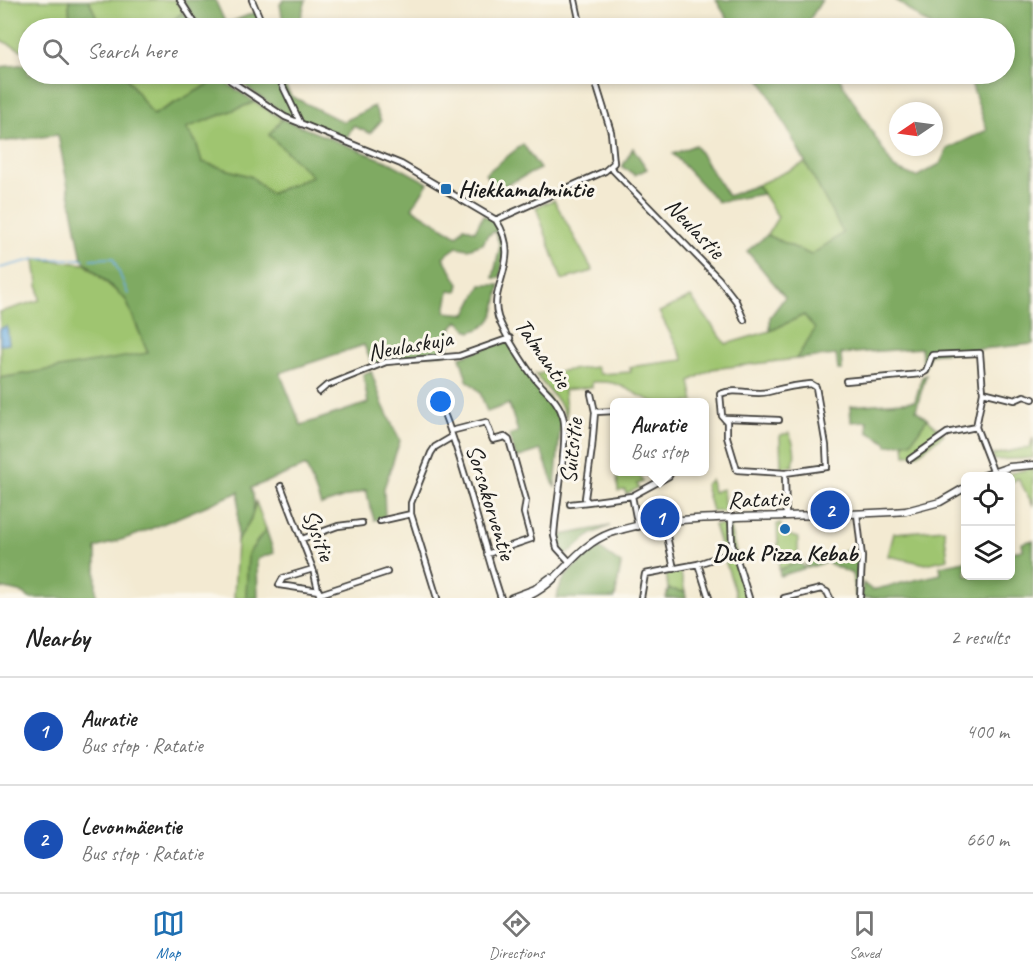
<!DOCTYPE html>
<meta charset="utf-8">
<style>
body{margin:0;font-family:Caveat,sans-serif;background:#f2f2f2;color:#222}
.controls{position:absolute;right:18px;bottom:18px;display:grid;overflow:hidden;border-radius:9px;box-shadow:0 3px 9px #0003}
.controls button{width:54px;height:54px;display:grid;place-items:center;padding:0;border:0;border-bottom:2px solid #e0e0e0;background:#fff;color:#222;font:30px sans-serif}
.compass{position:absolute;left:889px;top:102px;width:54px;height:54px;border-radius:50%;background:#fff;box-shadow:0 3px 9px #0003;rotate:257deg}
.you{position:absolute;left:441px;top:402px;width:21px;height:21px;margin:-15px;border:4px solid #fff;border-radius:50%;background:#1a73e8;box-shadow:0 0 0 9px #1a73e833}
.badge{display:grid;place-items:center;width:39px;height:39px;border-radius:50%;background:#1f6fb2;color:#fff;font-size:20px;font-weight:700}
.pin{position:absolute;translate:-50% -50%;border:3px solid #fff;box-shadow:0 2px 6px #0006}
.popup{position:absolute;left:610px;top:398px;width:99px;height:78px;box-sizing:border-box;display:grid;place-content:center;border-radius:9px;background:#fff;filter:drop-shadow(0 2px 4px #0005);font-size:20px;white-space:nowrap;color:#767676}
.popup b{font-size:22px;color:#222}
.popup::after{content:'';position:absolute;left:50%;top:100%;margin-left:-12px;border:12px solid transparent;border-top-color:#fff}
.list{margin:0;padding:0;list-style:none}
h2{display:flex;justify-content:space-between;align-items:center;height:78px;margin:0;padding:0 24px;font-size:26px}
h2 small{font-size:20px;font-weight:400;color:#767676}
.list li{display:grid;grid-template-columns:39px 1fr auto;gap:18px;align-items:center;box-sizing:border-box;height:108px;padding:0 24px;border-top:2px solid #e0e0e0}
.list b{display:block;font-size:22px;white-space:nowrap}
.list p{margin:0;font-size:20px;white-space:nowrap;color:#767676}
.list em{font-size:20px;font-style:normal;color:#767676}
.icon{flex:none;width:33px;height:33px;fill:none;stroke:currentColor;stroke-width:2;stroke-linecap:round;stroke-linejoin:round}
.map{position:relative;flex:none;width:1033px;height:598px;overflow:hidden}
.search{position:absolute;background:#fff;box-shadow:0 3px 9px #0003;left:18px;right:18px;top:18px;height:66px;display:flex;align-items:center;gap:15px;box-sizing:border-box;padding:0 21px;border-radius:33px;color:#767676;font-size:22px}
.sheet{height:294px;background:#fff}
nav{display:flex;justify-content:space-around;align-items:center;box-sizing:border-box;height:84px;border-top:2px solid #e0e0e0;background:#fff;font-size:16px;color:#767676}
nav a{display:grid;justify-items:center;gap:3px}
nav .on{color:#1f6fb2}
.map>svg:first-child{display:block}
.green{fill:#9fc56f;stroke:#5e7046;stroke-width:1.5}
.forest{fill:#7faa62;stroke:#4e633f;stroke-width:1.5}
.water{fill:#6cade0;stroke:#44647e;stroke-width:1.5}
.lines{fill:none;stroke-linecap:round;stroke-linejoin:round}
.stream{stroke:#6cade0;stroke-width:1.5}
.minor-casing{stroke:#3c3b37;stroke-width:8}
.tertiary-casing{stroke:#3c3b37;stroke-width:9}
.minor{stroke:#fff;stroke-width:4.5}
.tertiary{stroke:#fff;stroke-width:6}
.poi-dot{fill:#1f6fb2;stroke:#fbf7ec;stroke-width:2}
.labels{text-anchor:middle;stroke-width:6;stroke-linejoin:round;paint-order:stroke}
.poi-label{font-size:24px;font-weight:bold;fill:#1c1c1c;stroke:#fbf7ec;text-anchor:start}
.street-label{font-size:24px;fill:#1c1c1c;stroke:#fbf7ec}
</style>
<div class="map">
<svg width="1033" height="598" viewBox="0 0 1033 598">
<rect width="100%" height="100%" fill="#fbf7ec"/>
<filter id="ink" filterUnits="userSpaceOnUse"><feTurbulence type="fractalNoise" baseFrequency=".0167" numOctaves="2"/><feDisplacementMap in="SourceGraphic" scale="12" xChannelSelector="R" yChannelSelector="G"/><feConvolveMatrix kernelMatrix="1 2 1 2 8 2 1 2 1" color-interpolation-filters="sRGB"/></filter>
<filter id="wash" filterUnits="userSpaceOnUse"><feTurbulence type="fractalNoise" baseFrequency=".008" numOctaves="4" result="noise"/><feDisplacementMap in="SourceGraphic" scale="24" xChannelSelector="R" yChannelSelector="G"/><feGaussianBlur stdDeviation="1.35" result="paint"/><feColorMatrix in="noise" values="0 0 0 0 0 0 0 0 0 0 0 0 0 0 0 0 0 1.4 0 .05"/><feComposite in="paint" operator="in"/></filter>
<g filter="url(#wash)">
<rect width="100%" height="100%" fill="#f3ead2"/>
<path class="green" d="M0 0H69L70 28H28V53L0 40Z
M89 0H176L183 12 172 21 177 28H101Z
M124 74H208L214 82 153 115Z
M255 102 282 119 269 135 312 176 270 194 252 177 202 162 196 142 185 128Z
M807 162 844 233 811 255 767 235 778 217 757 185Z
M554 200 593 271 562 280 536 207Z
M35 259 85 264 126 300 148 354 0 378V312L40 300Z
M691 297 726 344 770 331 804 315 816 329 796 359 712 369 690 381 694 402C682 402 666 405 655 402 628 394 626 380 592 382V387L564 390 567 421 561 405 535 374 596 367 600 374 631 372 630 368 636 366 684 360 659 312Z
M927 419 944 434 918 454 905 455 904 443 911 442Z
M789 433C795 444 796 455 793 466L781 467 780 435Z
M1033 438V458L994 460 992 455 1030 447Z
M1033 468V505L1018 478 1011 483 1010 476H997Z
M617 472H638L643 482 637 484 639 488 626 494 625 490 618 491Z
M711 480 713 492 723 489 725 512 712 511 705 485Z
M256 502 266 529 248 554 246 598H234L237 541 251 519Z
M729 524 747 598H737L714 525Z
M777 524H781L782 533 798 538V562L779 570Z
M944 529 948 559 926 564 888 556 894 533Z
M680 569 685 592 668 589 666 572Z"/>
<path class="forest" d="M69 0H89L101 28H70Z
M183 0H215L226 24 256 12 262 28H201Z
M284 0H306L298 28H284L280 4Z
M716 0H822L808 22 812 28H733Z
M896 0H1033V344L930 354 924 370 921 348 841 354 842 370H838L836 355 796 359 815 329 804 315 770 331V317L785 297 747 251 767 235 811 255 843 233 758 74H837L894 168 916 177 940 164 947 149 987 130 968 74H1004V28H937L923 21Z
M183 12 195 28H177L172 21Z
M28 64V74H66L73 76 71 74H124L153 115 213 82 208 74H222L228 84 255 102 186 128 196 142 202 162 252 177 270 194 312 176 269 135 282 119 391 163 428 183 412 208 457 236 464 227 475 231 483 215C510 229 505 253 500 278H493L500 246 495 231 487 236 483 244 468 249 457 247 443 257 459 284 457 292 449 291 445 312 466 314 481 285H500C494 310 498 325 470 332L458 321 449 331V353L388 359 372 364 364 345 280 373 301 425 368 403 363 374 371 371 383 405 400 441 384 488 385 518 374 520 366 490 321 505 306 466 251 488C259 511 250 521 237 541L239 492 136 535 96 548V598H29L24 593 0 588V378L148 353 126 300 82 259 58 135 0 142V67Z
M228 74H237L244 82 284 74 282 80 291 96 343 122 374 106 381 121 370 133 353 126 346 139 286 115Z
M523 144 540 169 497 189 485 174Z
M695 145 728 196 757 185 763 194 718 202 673 154Z
M633 148 647 169 635 175 622 167Z
M508 341 532 380 549 398 561 419 555 488 541 450 516 458 509 435 518 432 509 404 487 412 480 392 467 380 460 357Z
M926 375 916 410 927 419 911 442 887 446 886 442 868 432 867 421 851 422 850 406 915 401 922 377Z
M610 526 592 534 566 555 559 549 556 536Z
M266 529 274 553 257 559 258 598H246L248 554Z
M1033 540V598H861L863 583 872 590 941 574 940 566 965 561 966 576H1010L1011 552 1023 550 1022 543Z
M859 546 861 558 859 598H856L852 574 826 562 808 568 805 563Z
M599 548 621 564 615 598H557C559 575 582 560 599 548Z
M798 562 806 568 780 576 779 570Z
M668 589 685 592 686 598H666Z"/>
<path class="water" d="M7 326 9 344 0 345V329Z"/>
<g class="lines">
<path class="stream" d="M90 259 113 258 128 294
M0 268 35 259H84"/>
</g>
</g>
<g filter="url(#ink)">
<g class="lines">
<g class="minor-casing">
<path id="minor" d="M180 0 198 28
M252 0 264 28
M575 0 581 28
M225 74 231 81 285 117 401 164 496 220C523 261 488 285 498 317 503 332 526 368 536 380 546 392 559 401 563 417 569 436 555 510 554 536L557 548 569 561
M277 74 301 124
M611 168 718 278 736 301 744 320
M496 220 605 171 614 163 611 132 593 74
M846 381 921 374 926 371 932 355 980 353 983 392 976 427 993 471
M811 384 816 387 826 446 827 467 785 473 737 470 727 437V422L722 416 720 394C737 387 753 396 768 392 783 388 796 385 811 384Z
M319 392 326 386 386 362 459 356 510 338
M983 392 1015 400 1024 396 1033 399
M591 394 595 412 592 448 585 498 588 502 632 496 669 476 671 472
M595 412 615 411
M445 416C468 475 481 538 501 598
M725 418 779 420
M451 431 486 422 493 440 505 437 509 440 526 500 524 513 531 539 487 554
M910 459 947 433 976 427
M785 473 786 516
M281 486 313 569 320 598
M632 496 638 527
M570 504 588 502
M857 514 862 557 860 598
M731 518 732 544 749 598
M380 521 411 514
M664 522 674 569
M302 539 338 526 362 523
M698 564 721 556
M313 569 283 578 279 585 319 591
M320 594 387 572
M437 598 411 514V503L431 453 435 447 452 437
M641 598 645 574 698 564 709 598
M784 598 821 589 827 592 830 598"/>
</g>
<g class="tertiary-casing">
<path id="tertiary" d="M983 476 1009 467 1033 465
M511 598 535 589 550 578
M524 598C561 584 572 547 611 533 651 519 695 519 737 517 794 516 850 515 906 511L940 502 966 487"/>
</g>
<use href="#minor" class="minor"/>
<use href="#tertiary" class="tertiary"/>
</g>
</g>
<g class="poi-dot">
<rect x="440" y="183" width="12" height="12" rx="3"/>
<circle cx="785" cy="529" r="6"/>
</g>
<g class="labels">
<g class="poi-label">
<text x="458" y="197">Hiekkamalmintie</text>
<text x="785" y="561" text-anchor="middle">Duck Pizza Kebab</text>
</g>
<g class="street-label">
<text transform="translate(695 228) rotate(46)" y="8">Neulastie</text>
<text transform="translate(410 345) rotate(-10)" y="8">Neulaskuja</text>
<text transform="translate(543 353) rotate(55)" y="8">Talmantie</text>
<text transform="translate(571 451) rotate(-84)" y="8">Suitsitie</text>
<text transform="translate(758 499) rotate(-2)" y="8">Ratatie</text>
<text transform="translate(491 502) rotate(73)" y="8">Sorsakorventie</text>
<text transform="translate(319 535) rotate(70)" y="8">Sysitie</text>
</g>
</g>
</svg>
<div class="controls">
<button><svg class="icon" aria-label="locate" viewBox="0 0 24 24"><circle cx="12" cy="12" r="6"/><path d="M12 2v4M12 18v4M2 12h4M18 12h4"/></svg></button>
<button><svg class="icon" aria-label="layers" viewBox="0 0 24 24"><path d="M12 4l9 5-9 5-9-5zM3 14l9 5 9-5"/></svg></button>
</div>
<svg class="compass" viewBox="-18 -18 36 36"><path d="M0-13l5 13h-10z" fill="#e53935"/><path d="M0 13l5-13h-10z" fill="#767676"/></svg>
<div class="you"></div>
<div class="pin badge" style="left:660px;top:518px;background:#1a4fb4">1</div>
<div class="popup"><b>Auratie</b>Bus stop</div>
<div class="pin badge" style="left:830px;top:510px;background:#1a4fb4">2</div>
<div class="search"><svg class="icon" aria-label="search" viewBox="0 0 24 24"><circle cx="10" cy="10" r="6"/><path d="M15 15l6 6"/></svg>Search here</div>
</div>
<section class="sheet">
<h2>Nearby<small>2 results</small></h2>
<ul class="list">
<li><span class="badge" style="background:#1a4fb4">1</span><div><b>Auratie</b><p>Bus stop · Ratatie</p></div><em>400 m</em></li>
<li><span class="badge" style="background:#1a4fb4">2</span><div><b>Levonmäentie</b><p>Bus stop · Ratatie</p></div><em>660 m</em></li>
</ul>
</section>
<nav>
<a class="on"><svg class="icon" aria-label="map" viewBox="0 0 24 24"><path d="M3 6l6-2 6 2 6-2v14l-6 2-6-2-6 2zM9 4v14M15 6v14"/></svg>Map</a>
<a><svg class="icon" aria-label="directions" viewBox="0 0 24 24"><path d="M12 3l9 9-9 9-9-9zM9 14v-3h6M13 9l2 2-2 2"/></svg>Directions</a>
<a><svg class="icon" aria-label="saved" viewBox="0 0 24 24"><path d="M7 4h10v16l-5-4-5 4z"/></svg>Saved</a>
</nav>
